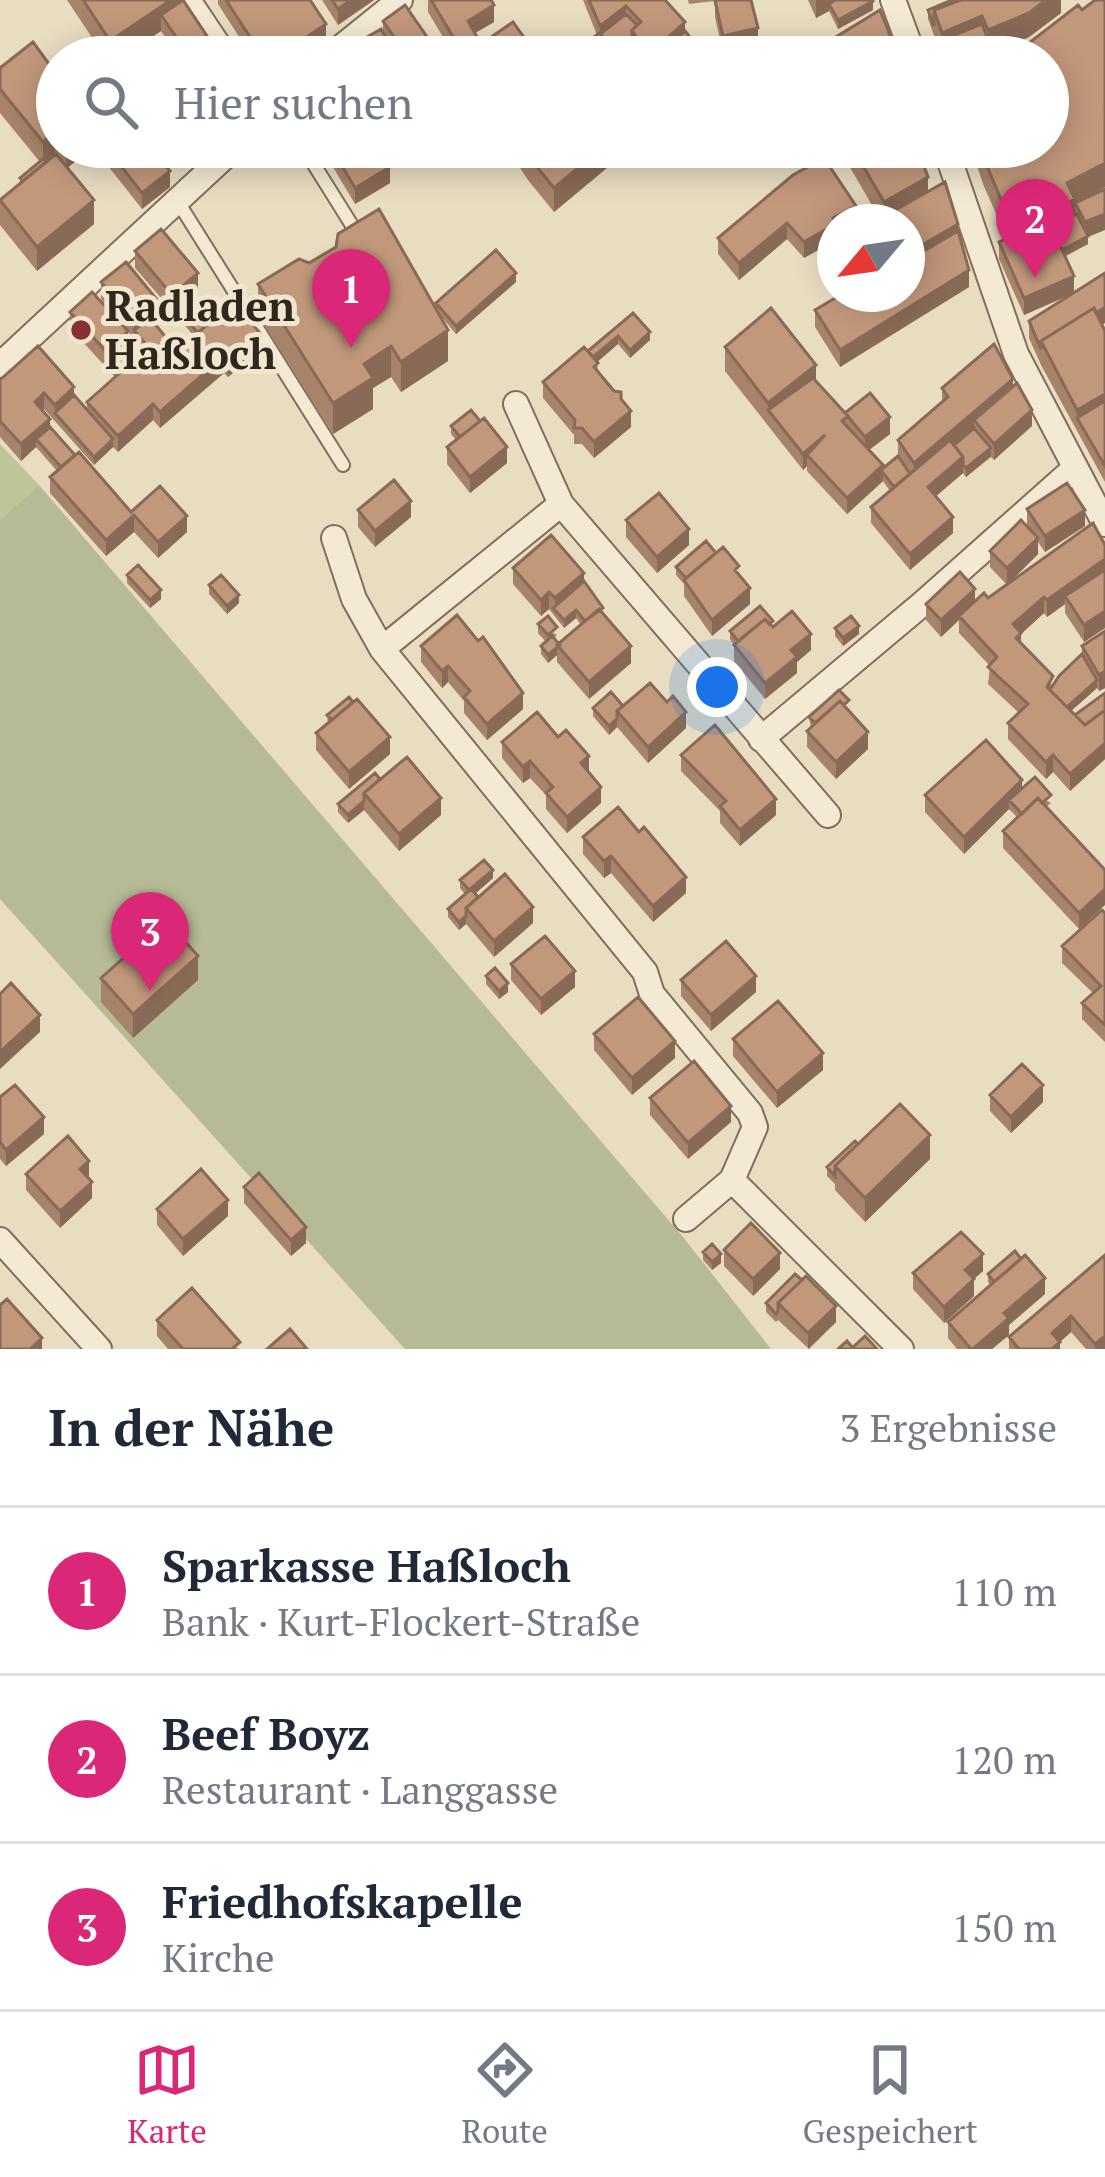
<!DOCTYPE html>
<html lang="de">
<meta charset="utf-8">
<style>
body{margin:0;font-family:"PT Serif",serif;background:#f6f6f7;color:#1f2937}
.compass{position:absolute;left:817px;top:204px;width:108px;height:108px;border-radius:50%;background:#fff;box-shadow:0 6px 30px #0003;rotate:241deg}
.you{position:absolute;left:717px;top:687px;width:42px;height:42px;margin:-30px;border:9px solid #fff;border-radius:50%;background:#1a73e8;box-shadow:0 0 0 18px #1a73e833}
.badge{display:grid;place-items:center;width:78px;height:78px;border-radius:50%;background:#db2777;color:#fff;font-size:39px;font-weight:700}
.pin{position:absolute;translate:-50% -99px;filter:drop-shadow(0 3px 6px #0008)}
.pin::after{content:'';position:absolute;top:63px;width:42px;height:36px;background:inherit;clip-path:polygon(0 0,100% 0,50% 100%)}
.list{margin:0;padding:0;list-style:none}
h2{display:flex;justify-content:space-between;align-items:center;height:156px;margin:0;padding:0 48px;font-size:51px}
h2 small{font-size:39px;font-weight:400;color:#747a83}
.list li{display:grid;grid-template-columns:78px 1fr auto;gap:36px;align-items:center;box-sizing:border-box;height:168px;padding:0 48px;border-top:3px solid #e0e1e3}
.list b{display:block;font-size:45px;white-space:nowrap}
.list p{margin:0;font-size:39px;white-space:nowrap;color:#747a83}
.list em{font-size:39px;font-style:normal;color:#747a83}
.icon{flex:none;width:66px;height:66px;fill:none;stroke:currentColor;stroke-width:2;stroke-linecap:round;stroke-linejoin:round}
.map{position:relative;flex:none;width:1105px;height:1349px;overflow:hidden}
.search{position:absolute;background:#fff;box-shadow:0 6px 30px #0003;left:36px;right:36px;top:36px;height:132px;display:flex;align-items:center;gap:30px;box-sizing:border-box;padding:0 42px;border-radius:66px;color:#747a83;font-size:45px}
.sheet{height:660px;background:#fff}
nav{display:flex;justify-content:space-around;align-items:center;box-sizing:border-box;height:168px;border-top:3px solid #e0e1e3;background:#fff;font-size:33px;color:#747a83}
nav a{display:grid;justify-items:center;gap:6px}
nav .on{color:#db2777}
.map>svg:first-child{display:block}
.green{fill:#c0c597}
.cemetery{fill:#b6ba95}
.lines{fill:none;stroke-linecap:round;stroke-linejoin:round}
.service-casing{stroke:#806e5b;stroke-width:16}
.minor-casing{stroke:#806e5b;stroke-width:28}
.service{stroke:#f4ead3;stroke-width:12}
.minor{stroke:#f4ead3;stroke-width:24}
.wall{fill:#a7836a;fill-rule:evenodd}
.shaded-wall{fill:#886a56}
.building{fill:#c2987b;stroke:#886a56;stroke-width:3}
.poi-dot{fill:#883133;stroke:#f1e7d0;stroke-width:4.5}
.labels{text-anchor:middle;stroke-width:10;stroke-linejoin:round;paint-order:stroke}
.poi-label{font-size:42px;font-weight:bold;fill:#31271d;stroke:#f1e7d0;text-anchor:start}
</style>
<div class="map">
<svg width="1105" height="1349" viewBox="0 0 1105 1349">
<rect width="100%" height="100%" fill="#e8dcc1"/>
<path class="green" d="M0 444 39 485 0 520Z"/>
<path class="cemetery" d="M39 485 683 1237 771 1349H405L0 899V520Z"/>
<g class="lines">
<g class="service-casing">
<path id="service" d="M303 147 358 235
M178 202 343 465"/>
</g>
<g class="minor-casing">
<path id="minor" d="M188 0 226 57
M893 0 914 57
M329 57 400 0
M945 147 1016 354 1105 524
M0 365 235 147
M516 404 561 504 828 815
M334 538 354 599 382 649 645 972 652 994 750 1113 755 1127 732 1180 686 1219
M382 649 561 504
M761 739 922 604 1074 469
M732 1180 901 1349
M0 1240 99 1349"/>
</g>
<use href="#service" class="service"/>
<use href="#minor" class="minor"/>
</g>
<path class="wall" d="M67 0H183L221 57H179L161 31 138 46 146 57H105Z
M218 0H310L326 40 301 57H252L218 4Z
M322 0H374L338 25Z
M428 0H491L494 22 475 33 481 44 538 57H455L428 12Z
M583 0H665L685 31 570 57 597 35Z
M688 0H751L758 44 723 53 715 17V1L689 4Z
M808 0H873V10L838 29 829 11 816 18Z
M1061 0V13L1029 37 993 52 995 57H942L928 19V10Z
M1105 0V187L1075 203V215V203L1105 189 1088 237V244L1065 256 1074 293 1024 315 999 259V242L1007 239 983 184 971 147H1048L1082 10Z
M383 21 441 57H341V52L383 33Z
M57 67V147H151L170 187 142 209 93 147 67 168 94 224 37 271 0 225V200L20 183V178L40 162 0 113V68L53 70Z
M172 147H209L184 165Z
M321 147H379L390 183 355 204Z
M506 147H632L554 212 528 180Z
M755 147H781L767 160Z
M844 147H917L928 191 958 224 969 287 840 367 815 327V310L907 294 880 219 844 157Z
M793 175 856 222H835L804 258 787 239 739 280 718 254V238Z
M135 251 198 289 193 294 215 318 260 349 228 377 224 373 160 428 153 420 118 452 113 447 94 465 44 409 43 411 50 427 75 455 131 512 187 532 158 558 134 532 106 556 50 493V477L57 471 36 447 21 461 0 437V380L74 395 87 410V402L115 377 70 328V312L125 328 101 299V282L159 319 154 323 177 351 194 336 135 268ZM128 332 158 368 154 371 128 342Z
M516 282 456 334 439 314 448 361 401 392 391 377 373 388V409L333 434 258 315V284L436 309V303Z
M633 313 650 340 630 358 618 344 597 362 598 372 621 399 631 427 594 458 582 444H574V435L543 398V382L588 351Z
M1029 321 1102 325 1105 331V482L1041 365 1029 338Z
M725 347 816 381 845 414 890 434 869 450 883 469 898 456V440L942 403V388L1013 387 1032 426 994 460 991 457 966 477 963 473 936 496 953 533 910 570 871 523V507L890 491 883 481 847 514 807 471V466L803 470 725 371Z
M480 421 507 463 470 493 447 464V447L456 440 451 434V426Z
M1027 509 1085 526 1045 552 1038 542V554L1007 585 990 567V551L1027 525Z
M358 510 411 517 375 547 358 527Z
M626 520 689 545 657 573 626 537Z
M1105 545V628L1084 642 1065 613V604L1047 617 1044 613 1021 634V643L1053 686 1082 654V646L1105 631V688L1099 691 1097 688 1071 711 1075 715 1105 693V759L1070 791 1053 772 1046 779 1008 739V723L1019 713 988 684 990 666 959 633V620L941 637 926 620V604L975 601 988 598Z
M716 553 739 576 750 604 712 636 684 596V584L676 575V567Z
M513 568 584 581 631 663 589 699 557 662V655L548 663 541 654V646L546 642 538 633V624L557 635 554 638 559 644 581 625 576 618 564 628 549 609 541 616 513 584Z
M127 575 161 599 150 608 127 583Z
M209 585 239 603 227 614 209 594Z
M773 627 811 650 797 662V673L765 699 734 661V645L730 639V631Z
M835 628 859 634 843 646 835 636Z
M421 646 523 709 487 740 464 713V701L448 682 442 688 421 662Z
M623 706 686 728 648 763 617 727 609 735 593 716V708Z
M849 709 868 749 836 779 807 747V731L811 727 809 717Z
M327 715 390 754 349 789 316 750V733L328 724Z
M502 742 589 772 601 803 567 833 546 809V795L530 778 523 783 502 758Z
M681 755 776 815 740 846 720 823V811L681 771Z
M380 779 441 815 399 851 364 810 348 823 338 812V804Z
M1022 788 1051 803 1046 807 1105 870 1079 929 1003 848V831L1018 818 1009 809 964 854 925 812V795Z
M583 837 686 893 653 922 611 873 604 878 583 854Z
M493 878 475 894 478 897 533 923 494 957 466 924 459 930 448 917V909L465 894 460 888V880Z
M1105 913V1042L1082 1019V1003L1093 993 1062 963V946Z
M511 964 575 987 541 1015 511 980Z
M486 976 508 992 499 999 486 984Z
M101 978 198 980 133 1038 101 1002Z
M681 980 756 992 711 1031 681 996Z
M594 1034 675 1058 632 1095 594 1050Z
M733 1039 823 1070 777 1108 733 1056Z
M990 1095 1043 1102 1011 1133 990 1111Z
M0 1097 44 1134 6 1166 0 1159Z
M650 1098 731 1122 688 1159 650 1115Z
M858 1144 930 1159 865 1222 835 1190V1184L827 1176V1167Z
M26 1174 89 1177 92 1198 60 1228 26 1190Z
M244 1187 306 1243 291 1256 244 1203Z
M157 1209 228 1216 183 1256 157 1225Z
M724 1250 780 1269 753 1296 724 1266Z
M703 1252 721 1263 712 1270 703 1260Z
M1105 1255V1349H1086L1071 1332 1060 1342V1349H1009V1337Z
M983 1271 973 1279 974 1296 944 1323 913 1289V1273Z
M795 1274 836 1322 809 1349 778 1320 776 1322 766 1312V1303Z
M988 1274 1045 1294 1009 1325V1335L992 1349H957L948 1338V1322L990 1285 988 1282Z
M157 1320 240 1349H168L157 1336Z"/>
<path class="shaded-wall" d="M171 0H183L161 15V31L122 57H111L110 41Z
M351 0H374L338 25V9Z
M816 0H851L829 4V11L816 18Z
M1046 0H1061V13L1029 37 988 54V30Z
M873 1V10L838 29V20Z
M494 5V22L468 37V21Z
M626 6V22L600 42V26Z
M982 16V40H942V33Z
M685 22V39L656 56V48Z
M326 24V40L301 57H294L295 45Z
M758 28V44L723 53V36Z
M895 48V57H880Z
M55 132V156L43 166V142Z
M66 147H93L66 169Z
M185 147H209L184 165V148Z
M603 147H632L554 212V188Z
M767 147H781L767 160Z
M1105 163V187L1075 203V223L1013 252V228L1067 183Z
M390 167V183L355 204V188Z
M170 171V187L142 209V193Z
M928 177V201L884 222V202Z
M94 200V224L37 271V247Z
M856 206V222H835V241L804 258V242L833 218Z
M1105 214V230L1088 237V244L1060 259V251L1085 238V222Z
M787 223V239L739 280V263Z
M958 224V248L907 278V254Z
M969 270V287L840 367V350Z
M198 273V289L176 308 172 303V295Z
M516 273V282L456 334V326Z
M1074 276V293L1024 315V298Z
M159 302V319L138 335 134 330V322Z
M1105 307V323L1050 359 1044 347Z
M448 330V361L401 392V362Z
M650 332V340L630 358V350Z
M260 333V349L228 377V360Z
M618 336V344L589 369V360Z
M391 346V377L373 388V409L333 434V403L364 364Z
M224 356V373L160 428V412Z
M816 365V389L768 410V403Z
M1013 379V403L974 420V436L914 479V463Z
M74 387V404L55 413V405Z
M44 393V409L35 418V402Z
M1105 394V418H1077V410Z
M153 404V420L118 452V436Z
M1032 410V426L994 460V444Z
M631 411V427L594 458V442Z
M890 417V434L865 453V437Z
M50 419V436L36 439V447L21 461V444Z
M825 435 807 455V466L803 470V454Z
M113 439V447L94 465V457Z
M507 447V463L470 493V477Z
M991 448V456L966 477V468Z
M963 457V473L928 503V487Z
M883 465V481L847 514V498Z
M411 501V517L375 547V531Z
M1085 510V526L1045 552V536Z
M134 515V532L106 556V540Z
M187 516V532L158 558V542Z
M953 517V533L910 570V554Z
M689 529V545L657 573V557Z
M1038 538V554L1007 585V568Z
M1105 559V576L1065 596V604L1047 617V600Z
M584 573V590L555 610V598Z
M750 588V604L712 636V620Z
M975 589V605L959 616V620L941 637V620Z
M161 590V599L150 608V600Z
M549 592V609L541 616V600Z
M239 595V603L227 614V606Z
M1044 597V613L1021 634V650L1013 624Z
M576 610V618L564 628V620Z
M1105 611V628L1084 642V625Z
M859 626V634L843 646V638Z
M811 634V650L797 662V673L765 699V683L791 650Z
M631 646V663L589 699V682Z
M557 647V655L548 663V655Z
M448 666V682L442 688V671Z
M1105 671V688L1099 691V675Z
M1097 680V688L1063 718V710Z
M523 693V709L487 740V724Z
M686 712V728L648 763V747Z
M617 719V727L609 735V726Z
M868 732V749L836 779V762Z
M390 737V754L349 789V772Z
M1105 743V759L1070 791V774Z
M1053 755V772L1046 779V762Z
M589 756V772L581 763Z
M530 761V778L523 783V767Z
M1022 780V797L1009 800V809L964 854V837Z
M601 787V803L567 833V817Z
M441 798V815L399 851V834Z
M776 799V815L740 846V830Z
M364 801V810L348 823V815Z
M611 856V873L604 878V861Z
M493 870V878L469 899V890Z
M686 877V893L653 922V906Z
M1105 889V905L1079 929V913Z
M533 907V923L494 957V941Z
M466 916V924L459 930V922Z
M198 956V980L133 1038V1014Z
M575 971V987L541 1015V999Z
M756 976V992L711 1031V1015Z
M508 983V992L499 999V991Z
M40 1015V1032L0 1069V1052Z
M675 1041V1058L632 1095V1078Z
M823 1053V1070L777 1108V1092Z
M1043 1085V1102L1011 1133V1117Z
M731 1106V1122L688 1159V1143Z
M44 1117V1134L6 1166V1150Z
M930 1135V1159L865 1222V1198Z
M89 1161V1177L80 1185V1169Z
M92 1182V1198L60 1228V1211Z
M228 1200V1216L183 1256V1239Z
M306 1227V1243L291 1256V1240Z
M780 1253V1269L753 1296V1279Z
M721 1254V1263L712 1270V1262Z
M983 1254V1271L965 1287V1270Z
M1045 1278V1294L1009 1325V1335L992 1349H973L1004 1313Z
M974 1279V1296L944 1323V1307Z
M836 1306V1322L808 1349V1333Z
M1071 1316V1332L1054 1347 1060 1342V1349H1052V1333Z
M1105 1336V1349H1095V1344Z
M42 1338V1349H30Z"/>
<path class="building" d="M86 0H171L110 41 84 1Z
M183 0 221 57H190L161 15Z
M226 0H310L326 24 295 45 300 53 294 57H263Z
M332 0H351L338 9Z
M431 0H491L494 5 468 21 481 44 513 22 538 57H465Z
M589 0H665L685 22 656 48 666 57H570L599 33 621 54 637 38 632 30 641 22 626 6 600 26Z
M718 0H751L758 28 723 36 715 1Z
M835 0H873V1L838 20 829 4Z
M952 0H961L934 10V26L928 10Z
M961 0H1046L1029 13 988 30 982 16 942 33 934 10Z
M1095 0H1105V163L1067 183 1075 199 1013 228 979 147H1048V57H1011L1078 5 1082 10Z
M405 5 441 57H408L383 21Z
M880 10 895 48 880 57H827L821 46Z
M626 14 637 25 632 30V38L618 51 600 34Z
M982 24 995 57H947L942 40Z
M381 29 397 57H343L341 52Z
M685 31 706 57H666L661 52Z
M135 40 146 57H111L110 56Z
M33 42 57 75V135L55 132 43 142 0 89V68Z
M88 42 99 57H69Z
M768 42 782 57H751Z
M106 147H151L170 171 142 193Z
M331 147H379L390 167 355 188Z
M516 147H539L528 156V164Z
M539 147H603L554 188 528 156Z
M852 147H917L928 177 884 202Z
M56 154 94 200 37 247 0 200Z
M44 158 47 161 23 181 20 178Z
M824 158 856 206 833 218 835 224 804 242 787 223 739 263 718 238 793 175Z
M945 182 958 224 907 254V222H874Z
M1105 189V214L1085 222 1075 203Z
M379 209 448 330 401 362 391 346 364 364 373 378 333 403 258 284 299 259 309 263 336 247 338 234Z
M1077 214 1088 236 1062 250 1051 226Z
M1048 219 1074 276 1024 298 999 242Z
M161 229 198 273 172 295 135 251Z
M958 231 969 270 840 350 815 310 842 294H907V261Z
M496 250 516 273 456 326 436 303Z
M126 262 159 302 134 322 101 282Z
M1105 273V307L1096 313 1094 308 1041 341V349L1029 321Z
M188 290 215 318 198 333 172 303Z
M92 292 128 331 123 336 154 371 233 302 260 333 228 360 224 356 160 412 153 404 118 436 87 402 123 370 70 312Z
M771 308 816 365 768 403 725 347Z
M1094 308 1105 331V394L1077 410 1041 341Z
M633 313 650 332 630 350 618 336 593 357 588 351Z
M150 318 177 351 162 364 134 330Z
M994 344 1013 379 914 463 898 440 948 397 942 388Z
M38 346 74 387 55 405 44 393 35 402 50 419 21 444 0 421V380Z
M584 347 598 363 594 367 614 391 621 392V399L631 411 594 442 582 428H574L575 420 543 382Z
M813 378 848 416 842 421 883 465 847 498 807 455 825 435 803 454 768 410Z
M1017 383 1032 410 994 444 974 420Z
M870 393 890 417 865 437 845 413Z
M74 395 113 439 94 457 55 413Z
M1105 401V466L1077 418Z
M471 410 480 421 460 437 451 426Z
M484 418 507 447 470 477 447 447Z
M50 427 75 455 61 467 36 439Z
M974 428 991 448 966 468 963 465V457L954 445Z
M950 440 963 457 928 487 953 517 910 554 871 507Z
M79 452 131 512 160 486 187 516 158 542 134 515 106 540 50 477Z
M898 456 910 474 894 487 881 470Z
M394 480 411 501 375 531 358 510Z
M1067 483 1085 510 1045 536 1027 509Z
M659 493 689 529 657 557 626 520Z
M1021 520 1038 538 1007 568 990 551Z
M1093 523 1105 545V559L1047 600 1044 597 1013 624 1021 633 1016 638 1053 676 1047 687 1085 725 1105 710V743L1070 774 1053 755 1046 762 1008 723 1028 704 988 667 997 657 959 616 984 593 988 598Z
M551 535 584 573 555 598 549 592 541 600 513 568Z
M706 541 716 553 686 578 676 567Z
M723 547 739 566 735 570 750 588 712 620 684 580Z
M138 565 161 590 150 600 127 575Z
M1105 570V611L1084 625 1065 596Z
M960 572 975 589 941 620 926 604Z
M221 575 239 595 227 606 209 585Z
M584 581 603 608 585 621 576 610 564 620 553 608Z
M760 606 773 621 769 624 765 619 738 641 730 631Z
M599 609 631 646 589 682 557 645Z
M792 611 811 634 791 650 797 657 765 683 734 645 765 619 773 627Z
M457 615 478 641 483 637 523 693 487 724 464 697 470 691 448 666 442 671 421 646Z
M548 616 557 627 548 635 538 624Z
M851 616 859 626 843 638 835 628Z
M1105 631V671L1099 675 1082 646Z
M552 636 560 645 548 655 541 646Z
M1082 654 1097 680 1067 707 1050 690 1059 676Z
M650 683 667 702 673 696 686 712 648 747 617 711Z
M839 690 849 700 844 705 840 701 815 723 809 717Z
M611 692 623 706 617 711V719L609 726 593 708Z
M1105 693V710L1085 725 1075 715Z
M349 697 353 702 332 720 327 715Z
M357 699 390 737 349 772 316 733Z
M840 701 868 732 836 762 807 731Z
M537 712 558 737 566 730 589 756 581 763 601 787 567 817 546 793 553 787 530 761 523 767 502 742Z
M715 725 776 799 740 830 720 806 726 801 681 755Z
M986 740 1022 780 964 837 925 795Z
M407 757 441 798 399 834 364 793Z
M375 773 380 779 364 793V801L348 815 338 804Z
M1035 777 1051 795 1042 803 1038 798 1022 814 1009 800Z
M1038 798 1105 870V889L1079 913 1003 831Z
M618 807 639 832 644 827 686 877 653 906 611 856 604 861 583 837Z
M484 860 493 870 469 890 460 880Z
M505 874 533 907 494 941 466 908Z
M471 889 478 897 466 908V916L459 922 448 909Z
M1102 910 1105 913V1025L1082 1003 1101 986 1062 946Z
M166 920 198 956 133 1014 101 978Z
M545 936 575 971 541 999 511 964Z
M726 941 756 976 711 1015 681 980Z
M495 968 508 983 499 991 486 976Z
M11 983 40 1015 0 1052V994Z
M638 997 675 1041 632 1078 594 1034Z
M778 1001 823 1053 777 1092 733 1039Z
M694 1061 731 1106 688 1143 650 1098Z
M1022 1064 1043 1085 1011 1117 990 1095Z
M15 1085 44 1117 6 1150 0 1142V1097Z
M900 1104 930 1135 865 1198 835 1166Z
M68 1136 89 1161 80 1169 92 1182 60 1211 26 1174Z
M855 1141 858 1144 835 1166V1176L827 1167Z
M201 1169 228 1200 183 1239 157 1209Z
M259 1173 306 1227 291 1240 244 1187Z
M751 1223 780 1253 753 1279 724 1250Z
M961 1232 983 1254 965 1270 974 1279 944 1307 913 1273Z
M712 1244 721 1254 712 1262 703 1252Z
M1015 1251 1021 1259 994 1282 988 1274Z
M1025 1255 1045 1278 1004 1313 1009 1318 973 1349H971L948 1322Z
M1105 1255V1336L1095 1344 1071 1316 1052 1333 1060 1342 1052 1349H1019L1009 1337Z
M795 1274 802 1280 778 1303V1311L776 1314 766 1303Z
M806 1276 836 1306 808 1333 778 1303Z
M192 1288 240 1342 232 1349H183L157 1320Z
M7 1299 42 1338 30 1349H0V1305Z
M290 1329 307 1349H267Z
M865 1336 877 1349H851Z
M847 1341 853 1348 851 1349H838Z"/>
<circle class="poi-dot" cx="81" cy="330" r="12"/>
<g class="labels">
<g class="poi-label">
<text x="105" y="321">Radladen<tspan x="105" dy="48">Haßloch</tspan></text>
</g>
</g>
</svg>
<svg class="compass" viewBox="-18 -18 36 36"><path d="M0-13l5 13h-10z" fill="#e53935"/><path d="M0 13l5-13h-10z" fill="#747a83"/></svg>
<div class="you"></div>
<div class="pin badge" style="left:351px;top:348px">1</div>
<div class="pin badge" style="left:1035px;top:278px">2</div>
<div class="pin badge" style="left:150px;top:991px">3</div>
<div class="search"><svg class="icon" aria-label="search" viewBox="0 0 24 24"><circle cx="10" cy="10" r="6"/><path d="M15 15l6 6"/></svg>Hier suchen</div>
</div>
<section class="sheet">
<h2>In der Nähe<small>3 Ergebnisse</small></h2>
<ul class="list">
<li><span class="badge">1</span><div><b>Sparkasse Haßloch</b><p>Bank · Kurt-Flockert-Straße</p></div><em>110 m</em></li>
<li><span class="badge">2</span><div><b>Beef Boyz</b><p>Restaurant · Langgasse</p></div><em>120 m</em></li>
<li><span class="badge">3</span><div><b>Friedhofskapelle</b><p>Kirche</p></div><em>150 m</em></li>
</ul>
</section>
<nav>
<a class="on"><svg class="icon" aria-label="map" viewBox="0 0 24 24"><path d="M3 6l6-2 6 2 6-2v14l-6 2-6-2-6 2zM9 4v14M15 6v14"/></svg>Karte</a>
<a><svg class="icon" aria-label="directions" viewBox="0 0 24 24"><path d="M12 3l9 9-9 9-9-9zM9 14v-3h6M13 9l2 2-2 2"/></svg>Route</a>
<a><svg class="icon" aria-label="saved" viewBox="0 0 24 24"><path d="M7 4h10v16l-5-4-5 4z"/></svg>Gespeichert</a>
</nav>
